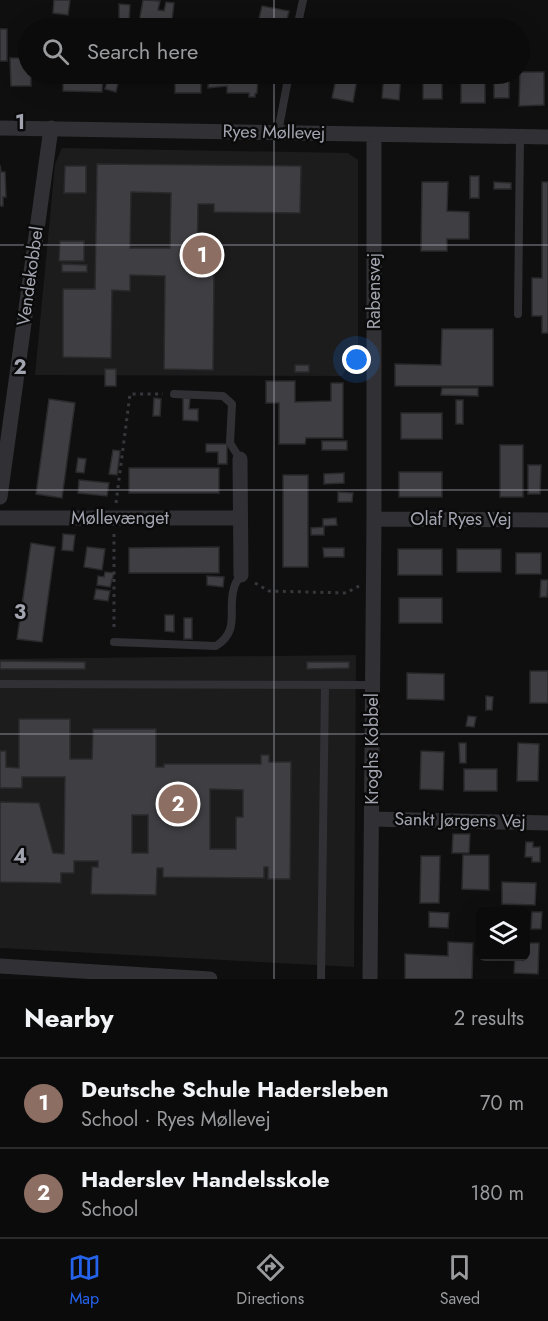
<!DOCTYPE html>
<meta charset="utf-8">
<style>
body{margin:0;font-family:Jost,sans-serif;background:#141415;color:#f1f3f6}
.controls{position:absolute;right:18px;bottom:18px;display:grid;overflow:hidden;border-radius:9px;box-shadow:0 6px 24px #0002}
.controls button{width:54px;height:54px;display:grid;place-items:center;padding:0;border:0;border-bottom:2px solid #2b2b2d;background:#0b0b0c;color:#f1f3f6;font:30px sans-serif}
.you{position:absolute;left:357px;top:360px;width:21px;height:21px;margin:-15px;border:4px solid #fff;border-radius:50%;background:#1a73e8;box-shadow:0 0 0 9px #1a73e833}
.badge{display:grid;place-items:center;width:39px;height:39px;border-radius:50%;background:#2563eb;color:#fff;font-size:20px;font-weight:700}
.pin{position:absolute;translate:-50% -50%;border:3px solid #fff;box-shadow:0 2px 6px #0006}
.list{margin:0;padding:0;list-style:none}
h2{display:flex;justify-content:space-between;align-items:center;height:78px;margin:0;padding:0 24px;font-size:26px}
h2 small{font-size:20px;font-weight:400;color:#9a9b9d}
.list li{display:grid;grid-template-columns:39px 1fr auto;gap:18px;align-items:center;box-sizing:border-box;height:90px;padding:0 24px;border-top:2px solid #2b2b2d}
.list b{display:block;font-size:22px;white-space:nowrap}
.list p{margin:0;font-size:20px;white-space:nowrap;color:#9a9b9d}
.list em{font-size:20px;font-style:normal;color:#9a9b9d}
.icon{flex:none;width:33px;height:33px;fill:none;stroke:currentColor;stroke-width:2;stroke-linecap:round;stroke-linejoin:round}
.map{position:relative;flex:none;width:548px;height:979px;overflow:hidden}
.search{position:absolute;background:#0b0b0c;box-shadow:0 6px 24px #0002;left:18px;right:18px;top:18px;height:66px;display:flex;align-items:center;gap:15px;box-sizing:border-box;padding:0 21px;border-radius:33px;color:#9a9b9d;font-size:22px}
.sheet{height:258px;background:#0b0b0c}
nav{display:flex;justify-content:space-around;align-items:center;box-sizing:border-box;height:84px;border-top:2px solid #2b2b2d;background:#0b0b0c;font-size:16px;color:#9a9b9d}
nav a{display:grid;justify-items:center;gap:3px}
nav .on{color:#2563eb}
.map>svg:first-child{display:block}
.built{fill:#1c1c1d}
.building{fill:#3f3f43;stroke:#2a2a2c;stroke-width:1.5;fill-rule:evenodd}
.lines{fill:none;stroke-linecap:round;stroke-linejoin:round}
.path{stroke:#37383c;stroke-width:3;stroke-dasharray:3 4.5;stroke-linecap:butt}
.service{stroke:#313135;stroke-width:8}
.minor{stroke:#313135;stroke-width:15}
.grid{fill:none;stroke:#a2a5b0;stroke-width:1.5;stroke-opacity:0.55}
.labels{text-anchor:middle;stroke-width:5;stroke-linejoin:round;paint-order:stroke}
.street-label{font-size:18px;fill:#a2a5b0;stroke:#0b0a0b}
.grid-label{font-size:20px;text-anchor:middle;font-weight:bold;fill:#a2a5b0;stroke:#0b0a0b;stroke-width:5;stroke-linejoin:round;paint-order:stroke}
</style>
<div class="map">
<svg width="548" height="979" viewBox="0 0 548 979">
<rect width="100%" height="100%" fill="#0f0f10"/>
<path class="built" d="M62 148 348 153 358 160V346L342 376 35 375 55 164Z
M356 655 354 967 0 948V659Z"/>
<path class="building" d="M54 0H70L68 15 53 13Z
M143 0 160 1 158 10 164 11 166 2 174 3 171 28H138Z
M119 4 130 5 129 21 119 20Z
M262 6 289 11 285 28H246L247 25 257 27Z
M0 29H7V61H0Z
M22 44H28V74H44V76H31V86H11L10 58H22Z
M520 72H544V105L519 106Z
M63 74H103L102 92 63 91Z
M109 74H120L116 92 105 89Z
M175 74H201V93H175Z
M209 74H258L257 93 255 94V97H249V93H227V86L208 88Z
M337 74H358L353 102 332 98Z
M384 74H401L399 100 382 98Z
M461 74H485V103H461Z
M494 74H509V98H494Z
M442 79V99H423V80Z
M97 164 301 166 300 213 214 212V204H198L197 273H214L213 370 164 369 165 276 130 275V291L112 290 111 358 63 357V289H95ZM131 192 171 193 170 248H130Z
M0 165 1 172H5L6 197H3V206H0Z
M65 166H86V193H64Z
M470 176H479V198H470Z
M422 182H448L447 211 469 212V239H447V251H421Z
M494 182 511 183V189H494Z
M542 182H548V333H542V316H532V278H542Z
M60 241H84V261H59Z
M62 264 87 265V272H62Z
M442 329H493V386H395V364L441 365Z
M295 365H309V372H295Z
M105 369H116V386H105Z
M266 381H295V402L331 401V383H343V438H306L305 444H279V403H266Z
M442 388H478V396L441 395Z
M154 398 161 399 160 416H153Z
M183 398H190L189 409H198V421L183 420Z
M49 399 75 403 62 498 36 494Z
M456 400H463V424H456Z
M401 413H442V439H401Z
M322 441H347V450H322Z
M206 444H227V464H218V452H206Z
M500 445H523V497H500Z
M113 450 120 451 117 475 109 474Z
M78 458 86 459 84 473 76 472Z
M528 465H541L540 494H528Z
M129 468H219V493H129Z
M399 472H442V497H399Z
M344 473V483L324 484V474Z
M283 475H308V567H283Z
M79 480 109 483 107 496 78 493Z
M338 492 353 493 352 502H338Z
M336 518 337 525 323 526V519Z
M324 527V535H311V528Z
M63 534 75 535 73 551 62 550Z
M31 543 55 547 42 642 17 639Z
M87 547 105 549 102 570 84 567Z
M219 547V573H129V548Z
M323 548H344V557H324Z
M398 549H442V575H398Z
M457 549H501V572H457Z
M516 553H541V574H516Z
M105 572 114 573 110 587 97 585 98 576 104 577Z
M207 576 224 577 223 587 207 585Z
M541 580H548L547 597H540Z
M96 589 110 591 108 601 94 599Z
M399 598H442V623H399Z
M165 615H174V632L165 631Z
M184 618H192V639H184Z
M0 661 85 662V669H0Z
M307 662H349V668L307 669Z
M530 671H548V703H530Z
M407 673 444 674V700L407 699Z
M486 696 493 697 492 710H486Z
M468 716 476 717 474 727 466 726Z
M19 719H70V759H92L93 729H156V767H164V764H261V755H269V762H291L290 879H268V867H264V878L163 877V868H157L156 895 91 894 92 867H98V861H74V873H61V883L0 882V802L39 803 53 853 64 854 65 777H22V788H0V751H6V767L19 768ZM210 789 243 790V817H236V849H210ZM132 815H148V853H132Z
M459 743H466V763H460Z
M518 743 539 744 538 781H517Z
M421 751 444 752 443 790 420 789Z
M464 769H497V791H464Z
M453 834H470L469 853H452Z
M526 842H533V847H540V862H532V857H525Z
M463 855H489V890L462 889Z
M421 856H440L439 903H420Z
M502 882 536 883 535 905 502 904Z
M429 912 449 913 448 928 429 927Z
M532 912H542L541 929H531Z
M448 942 473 943 472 979H405V954L448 956Z
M526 943H539L538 974 514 973 515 956H526Z"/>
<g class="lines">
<path class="path" d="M116 503 130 394H163
M114 534V629
M255 583 269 591 346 593 359 586"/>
<path class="service" d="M297 28 303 0
M278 132 289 74
M518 314 520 137
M174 394 223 396 232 404 230 443 240 459
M114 642 216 646C241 630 227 610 234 588 235 583 238 579 241 575
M0 684 373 685
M321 979 325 686"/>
<path class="minor" d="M0 128 548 137
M240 459 241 575
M0 497 51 128
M0 518H240
M374 519 548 520
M372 819 548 823
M0 966 210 979
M370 979 374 519V134"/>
</g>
<path class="grid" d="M274 0V28M274 74V979M0 245H548M0 490H548M0 734H548"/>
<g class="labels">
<g class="street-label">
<text transform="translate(274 132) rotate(1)" y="6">Ryes Møllevej</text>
<text transform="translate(30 276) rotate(-82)" y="6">Vendekobbel</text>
<text transform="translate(374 291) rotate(-90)" y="6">Rabensvej</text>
<text x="120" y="524">Møllevænget</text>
<text x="461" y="525">Olaf Ryes Vej</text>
<text transform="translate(372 749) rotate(-90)" y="6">Kroghs Kobbel</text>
<text transform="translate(460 820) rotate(1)" y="6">Sankt Jørgens Vej</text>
</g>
</g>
<g class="grid-label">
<text x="20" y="129">1</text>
<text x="20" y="374">2</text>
<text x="20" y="619">3</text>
<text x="20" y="863">4</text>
</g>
</svg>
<div class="controls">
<button><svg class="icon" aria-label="layers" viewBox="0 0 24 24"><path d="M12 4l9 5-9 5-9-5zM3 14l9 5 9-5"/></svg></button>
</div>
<div class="you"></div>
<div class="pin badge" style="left:202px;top:255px;background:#8d6e63">1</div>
<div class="pin badge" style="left:178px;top:804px;background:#8d6e63">2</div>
<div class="search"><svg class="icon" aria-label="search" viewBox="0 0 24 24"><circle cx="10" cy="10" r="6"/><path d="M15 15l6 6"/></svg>Search here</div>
</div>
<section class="sheet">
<h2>Nearby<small>2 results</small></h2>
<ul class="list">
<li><span class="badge" style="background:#8d6e63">1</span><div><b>Deutsche Schule Hadersleben</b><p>School · Ryes Møllevej</p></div><em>70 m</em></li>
<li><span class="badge" style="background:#8d6e63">2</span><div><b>Haderslev Handelsskole</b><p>School</p></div><em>180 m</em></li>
</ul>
</section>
<nav>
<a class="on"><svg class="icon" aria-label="map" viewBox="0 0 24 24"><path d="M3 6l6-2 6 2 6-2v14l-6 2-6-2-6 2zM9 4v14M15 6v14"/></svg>Map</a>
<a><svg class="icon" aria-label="directions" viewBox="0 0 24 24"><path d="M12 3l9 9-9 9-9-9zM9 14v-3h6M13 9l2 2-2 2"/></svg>Directions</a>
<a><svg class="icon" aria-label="saved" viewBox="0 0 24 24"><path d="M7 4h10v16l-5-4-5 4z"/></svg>Saved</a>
</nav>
